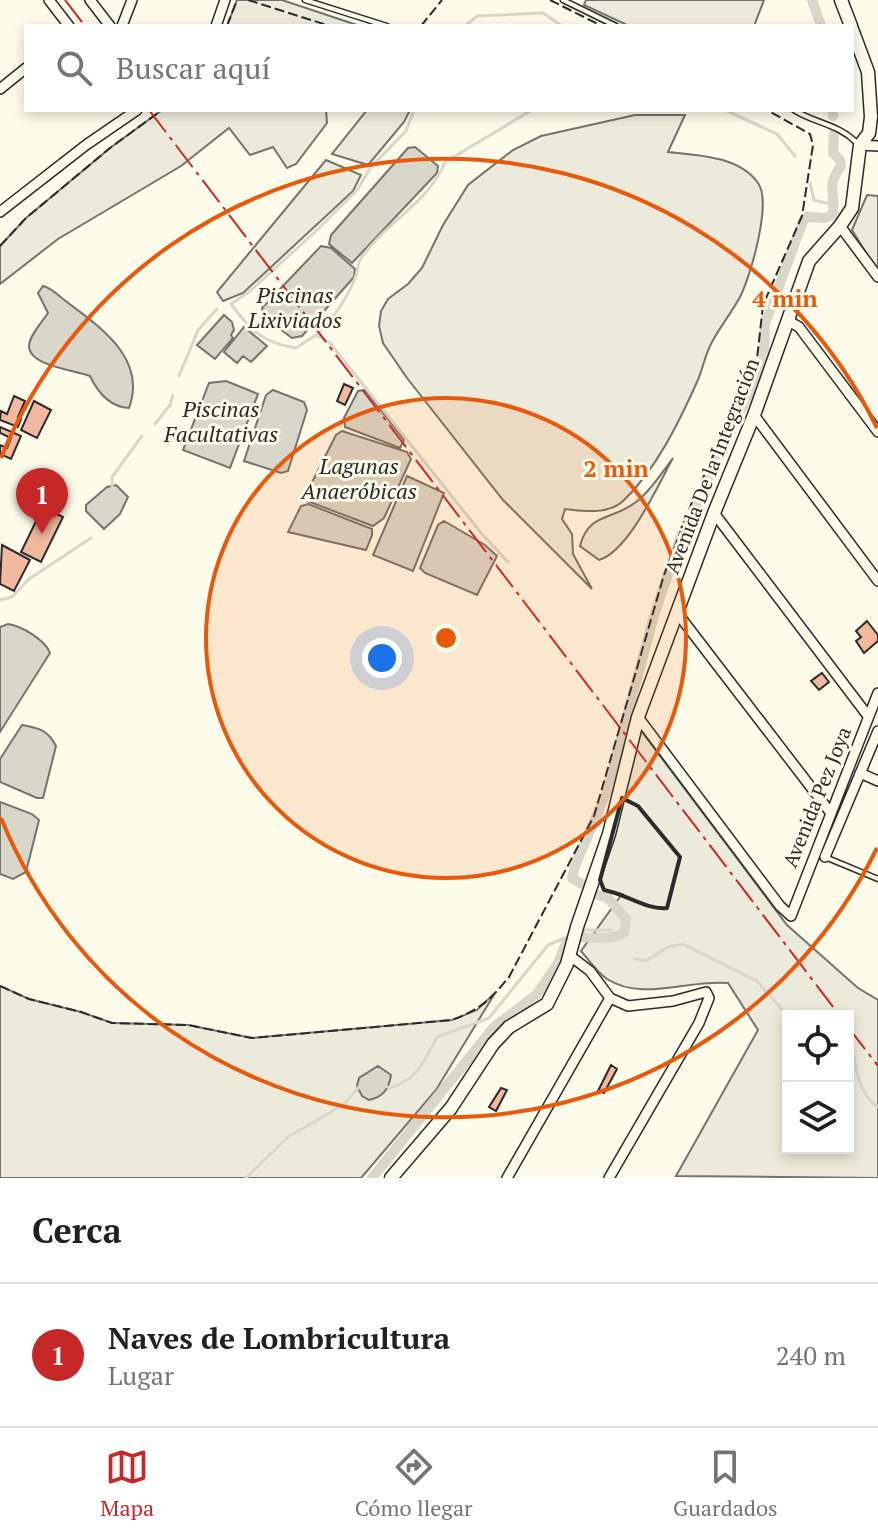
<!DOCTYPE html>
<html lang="es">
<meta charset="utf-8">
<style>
body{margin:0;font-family:"PT Serif",serif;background:#f2f2f2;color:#202124}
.controls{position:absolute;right:24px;bottom:24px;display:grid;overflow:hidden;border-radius:0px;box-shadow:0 4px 12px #0003}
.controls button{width:72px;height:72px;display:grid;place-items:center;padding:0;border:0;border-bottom:2px solid #e0e0e0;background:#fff;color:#202124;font:40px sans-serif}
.you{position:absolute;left:382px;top:658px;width:28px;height:28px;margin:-20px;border:6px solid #fff;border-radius:50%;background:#1a73e8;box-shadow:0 0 0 12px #1a73e833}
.badge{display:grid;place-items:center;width:52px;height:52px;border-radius:50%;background:#c62828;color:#fff;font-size:26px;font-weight:700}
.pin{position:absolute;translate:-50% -66px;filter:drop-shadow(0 2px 4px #0008)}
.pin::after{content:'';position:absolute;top:42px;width:28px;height:24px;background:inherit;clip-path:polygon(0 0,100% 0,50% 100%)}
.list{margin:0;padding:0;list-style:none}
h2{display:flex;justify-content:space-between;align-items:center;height:104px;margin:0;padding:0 32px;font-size:34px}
h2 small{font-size:26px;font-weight:400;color:#757577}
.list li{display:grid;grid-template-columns:52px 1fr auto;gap:24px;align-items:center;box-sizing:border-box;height:144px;padding:0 32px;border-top:2px solid #e0e0e0}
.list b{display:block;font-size:30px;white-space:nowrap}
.list p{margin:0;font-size:26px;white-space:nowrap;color:#757577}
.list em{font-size:26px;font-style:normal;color:#757577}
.icon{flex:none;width:44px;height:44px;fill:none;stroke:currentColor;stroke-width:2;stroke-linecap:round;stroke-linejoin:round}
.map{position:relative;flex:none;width:878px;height:1178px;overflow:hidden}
.search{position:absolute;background:#fff;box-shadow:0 4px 12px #0003;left:24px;right:24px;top:24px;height:88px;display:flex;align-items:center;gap:20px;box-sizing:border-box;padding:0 28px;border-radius:0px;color:#757577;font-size:30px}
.sheet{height:248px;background:#fff}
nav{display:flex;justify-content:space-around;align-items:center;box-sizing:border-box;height:112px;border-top:2px solid #e0e0e0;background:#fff;font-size:22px;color:#757577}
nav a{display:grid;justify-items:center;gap:4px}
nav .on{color:#c62828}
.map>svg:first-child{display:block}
.green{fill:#ecebdb;stroke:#74746e;stroke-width:2;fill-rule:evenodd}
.water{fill:#d8d7c9;stroke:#74746e;stroke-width:2}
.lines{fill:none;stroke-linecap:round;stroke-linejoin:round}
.stream{stroke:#d8d7c9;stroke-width:3}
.canal{stroke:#d8d7c9;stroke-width:10}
.building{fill:#f2b8a0;stroke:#2b2b2b;stroke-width:2}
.lane-casing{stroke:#2b2b2b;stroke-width:7}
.street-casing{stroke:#2b2b2b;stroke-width:12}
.secondary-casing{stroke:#2b2b2b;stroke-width:15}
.lane{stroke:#fdfbea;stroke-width:4}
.street{stroke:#fdfbea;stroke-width:9}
.secondary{stroke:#fdfbea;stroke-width:12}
.fence{stroke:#2b2b2b;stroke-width:2;stroke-dasharray:10 4;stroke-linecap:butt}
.wall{stroke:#2b2b2b;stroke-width:4}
.power{stroke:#c62828;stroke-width:2;stroke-dasharray:28 6 4 6;stroke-linecap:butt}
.ring{fill:none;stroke:#e8590c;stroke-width:4}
.labels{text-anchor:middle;stroke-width:6;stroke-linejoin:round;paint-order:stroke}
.street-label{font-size:20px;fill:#2b2b2b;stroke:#fdfbea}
.water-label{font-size:22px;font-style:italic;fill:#2b2b2b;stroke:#fdfbea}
.centre{fill:#e8590c;stroke:#fdfbea;stroke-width:4}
.ring-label{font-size:24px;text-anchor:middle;font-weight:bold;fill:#e8590c;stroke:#fdfbea;stroke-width:6;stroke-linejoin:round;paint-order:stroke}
</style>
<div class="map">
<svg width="878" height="1178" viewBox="0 0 878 1178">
<rect width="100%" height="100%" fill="#fdfbea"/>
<path class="green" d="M237 0H282L360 26H227Z
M586 0H764L754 26H629L584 5Z
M162 110H326L327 123 296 164 287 168 273 147 250 155 229 128 181 166 58 239 0 284V246L26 218 110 148Z
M367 110H410L404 122 368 165 332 154Z
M635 115H685L668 152C697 155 739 156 758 183 772 202 751 274 741 295 733 311 721 325 712 342 705 354 703 369 697 382 679 422 656 470 623 501 608 515 583 511 565 509L562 519 572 534 573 554 592 589 503 500 407 378 383 343 379 326 381 311 388 299 408 284 422 268 443 225 468 185 513 150 541 136Z
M326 160 361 175 353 191 243 293 223 301 217 292Z
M867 195 878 196V272L852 230Z
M673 458C658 485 629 551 599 560L580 546C589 512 612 521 636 502 651 491 662 472 673 458Z
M639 728 787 925 858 988 878 1000V1178L676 1176 758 1030 728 983C688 979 643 1002 607 979 597 972 589 960 581 951L622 894 604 890 600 880ZM788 1016H848V1148H788Z
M0 986 29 999 81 1012 112 1023 188 1025 252 1038 452 1020 477 1010 495 993 436 1090 361 1178H0Z"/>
<path class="water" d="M415 147 438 166 437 173 352 263 329 244 331 235 408 148Z
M321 246 331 248 355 269 354 277 302 336 292 338 264 317 262 308Z
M43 286C53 289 55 293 63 299 97 325 148 357 129 408 111 407 98 393 90 376 75 370 29 366 29 346 29 336 43 321 48 313L38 293Z
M224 315 232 322 234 330 231 335 233 338 215 359 197 345Z
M244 327 267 346 251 362 243 356 237 363 224 352Z
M226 381 258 394 230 468 183 450 209 383Z
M273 390 304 402 307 410 288 471 281 473 244 461 266 395Z
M365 390 404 440 400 448 345 427 344 418 358 391Z
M342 431 407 452 411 459 384 518 373 526 307 501V492L336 435Z
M407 476 444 493 413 571 373 555Z
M116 485 128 497 120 514 104 529 86 511V505L107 487Z
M308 504 372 529V535L366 550 288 532 301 506Z
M444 521 485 545 497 556 477 595 425 573 420 568 438 525Z
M8 624C22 626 45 640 50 653L0 732V627Z
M22 725C39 728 48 730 56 746L43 798H37L0 782V759Z
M0 802 32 814 39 820 26 872 13 879 0 874Z
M378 1066 391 1075C389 1089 383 1097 369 1100L362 1096 357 1086 359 1078Z"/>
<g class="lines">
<path class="stream" d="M465 26 477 16 543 13 562 26
M414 110 406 131 370 168 358 189 316 231 250 291 231 304C250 330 263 343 296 348L316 335 330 343 481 533 508 562
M725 110 777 134 795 156
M810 183 814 200 834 205
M317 334C333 319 347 298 355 278 358 272 357 265 360 260 384 223 429 203 445 162L532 110
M179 376 198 330 217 309
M155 424 170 405 173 395
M112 486V477L142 436
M0 600 12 597 29 579 91 538
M579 933 586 930H611
M635 959 646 961 668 947 683 944 757 981 788 1016
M789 1016 800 1014 810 1016
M848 1024C854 1049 854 1092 878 1107
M386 1086 389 1088C417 1081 425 1060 437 1037L489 1018 548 945 572 935
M246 1178 288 1137 343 1105 360 1086"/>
<path class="canal" d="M812 0 821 26
M833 116V110
M582 884 572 878 575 866 607 791 653 619 679 541 764 361 765 324 803 221 807 217 825 218 832 215C838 194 824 189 841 166L840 160 833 153 834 133
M372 1178 494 1027 537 994 558 963 567 941C586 932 607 944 624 933L626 919 608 898 594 894"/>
</g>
<path class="building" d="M344 384 353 388 345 405 337 401Z
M14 396 25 401 18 417 21 419 18 427 0 420 1 411 7 414Z
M34 401 51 410 37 438 21 430Z
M0 427 21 436 11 459 0 454V445L7 448 11 438 0 433Z
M43 507 63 517 41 562 21 552Z
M2 545 30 560 14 591 0 584Z
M867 621 878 635V641L864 653 856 641 861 637 856 631Z
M822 673 829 682 819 690 811 681Z
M611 1065 617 1069 604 1093 598 1091Z
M501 1088 507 1090 496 1111 489 1107Z"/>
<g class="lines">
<g class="lane-casing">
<path id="lane" d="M305 0 387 26
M563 0 616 26
M794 110C816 124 837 123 857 143
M825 857 878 879"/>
</g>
<g class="street-casing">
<path id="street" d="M49 0 69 26
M90 0 110 26
M122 26 132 0
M216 26 225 0
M0 89 26 68
M860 145 878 146
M0 212 86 145 137 110
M840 226 878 277
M787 320 799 327 878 432
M754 415 878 581
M714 513 868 716
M678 614 830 812
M638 717 780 906 791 916 878 693
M860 773 878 781
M825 857 878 731
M569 955 590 971 610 998 628 1006 673 1001 706 992 709 998 699 1023 609 1178
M507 1178 610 998"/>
</g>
<g class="secondary-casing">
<path id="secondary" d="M841 0 851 26
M391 1178 451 1108 493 1044 509 1027 547 1004 567 964 577 927 609 834 638 717 714 513 754 415 809 261 840 226 852 208 860 145 869 133 871 117 868 72 852 29"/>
</g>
<use href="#lane" class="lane"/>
<use href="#street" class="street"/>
<use href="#secondary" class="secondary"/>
<path class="fence" d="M248 0 330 26
M550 0 602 26
M227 26 237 0
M421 26 442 0
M0 246 26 218 110 148 162 110
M0 986 29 999 81 1012 112 1023 188 1025 252 1038 452 1020C481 1009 490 1000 509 977L594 816 664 575 692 502 757 359 763 305 802 216 813 145 810 134 767 110"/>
<path class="wall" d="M622 798 638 806 680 857 667 908C646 910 626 894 604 890L600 880Z"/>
<path class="power" d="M65 0 85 26
M149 110 840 1016
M848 1027 878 1066"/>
</g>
<circle cx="446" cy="638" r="240" fill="#e8590c" fill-opacity=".12"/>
<g class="ring">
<circle cx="446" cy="638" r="240"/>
<path d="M877 848A480 480 0 0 1 1 818M1 458A480 480 0 0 1 877 428"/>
</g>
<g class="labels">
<g class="street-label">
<text transform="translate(712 466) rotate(-69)" y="7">Avenida De la Integración</text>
<text transform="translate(817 797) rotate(-68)" y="7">Avenida Pez Joya</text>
</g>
<g class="water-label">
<text x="295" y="303">Piscinas<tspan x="295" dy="25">Lixiviados</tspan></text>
<text x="221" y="417">Piscinas<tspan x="221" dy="25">Facultativas</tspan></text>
<text x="359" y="474">Lagunas<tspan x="359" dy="25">Anaeróbicas</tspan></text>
</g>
</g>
<circle cx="446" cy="638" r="12" class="centre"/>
<g class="ring-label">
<text x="785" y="307">4 min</text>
<text x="616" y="477">2 min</text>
</g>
</svg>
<div class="controls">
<button><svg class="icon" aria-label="locate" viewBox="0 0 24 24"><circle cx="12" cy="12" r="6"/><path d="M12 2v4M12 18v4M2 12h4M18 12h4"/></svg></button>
<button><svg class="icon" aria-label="layers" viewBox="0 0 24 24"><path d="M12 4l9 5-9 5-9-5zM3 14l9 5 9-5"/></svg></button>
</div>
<div class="you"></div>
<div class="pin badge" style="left:42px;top:534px">1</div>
<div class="search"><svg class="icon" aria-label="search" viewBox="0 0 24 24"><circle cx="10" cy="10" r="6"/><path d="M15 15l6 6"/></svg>Buscar aquí</div>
</div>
<section class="sheet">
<h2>Cerca<small></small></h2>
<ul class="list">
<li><span class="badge">1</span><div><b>Naves de Lombricultura</b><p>Lugar</p></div><em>240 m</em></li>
</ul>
</section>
<nav>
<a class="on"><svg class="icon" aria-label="map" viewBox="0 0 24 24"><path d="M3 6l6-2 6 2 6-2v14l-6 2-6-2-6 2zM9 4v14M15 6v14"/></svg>Mapa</a>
<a><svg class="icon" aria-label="directions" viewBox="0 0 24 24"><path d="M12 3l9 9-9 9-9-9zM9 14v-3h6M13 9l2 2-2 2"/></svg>Cómo llegar</a>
<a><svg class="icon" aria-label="saved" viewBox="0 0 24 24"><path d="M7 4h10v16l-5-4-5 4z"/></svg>Guardados</a>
</nav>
